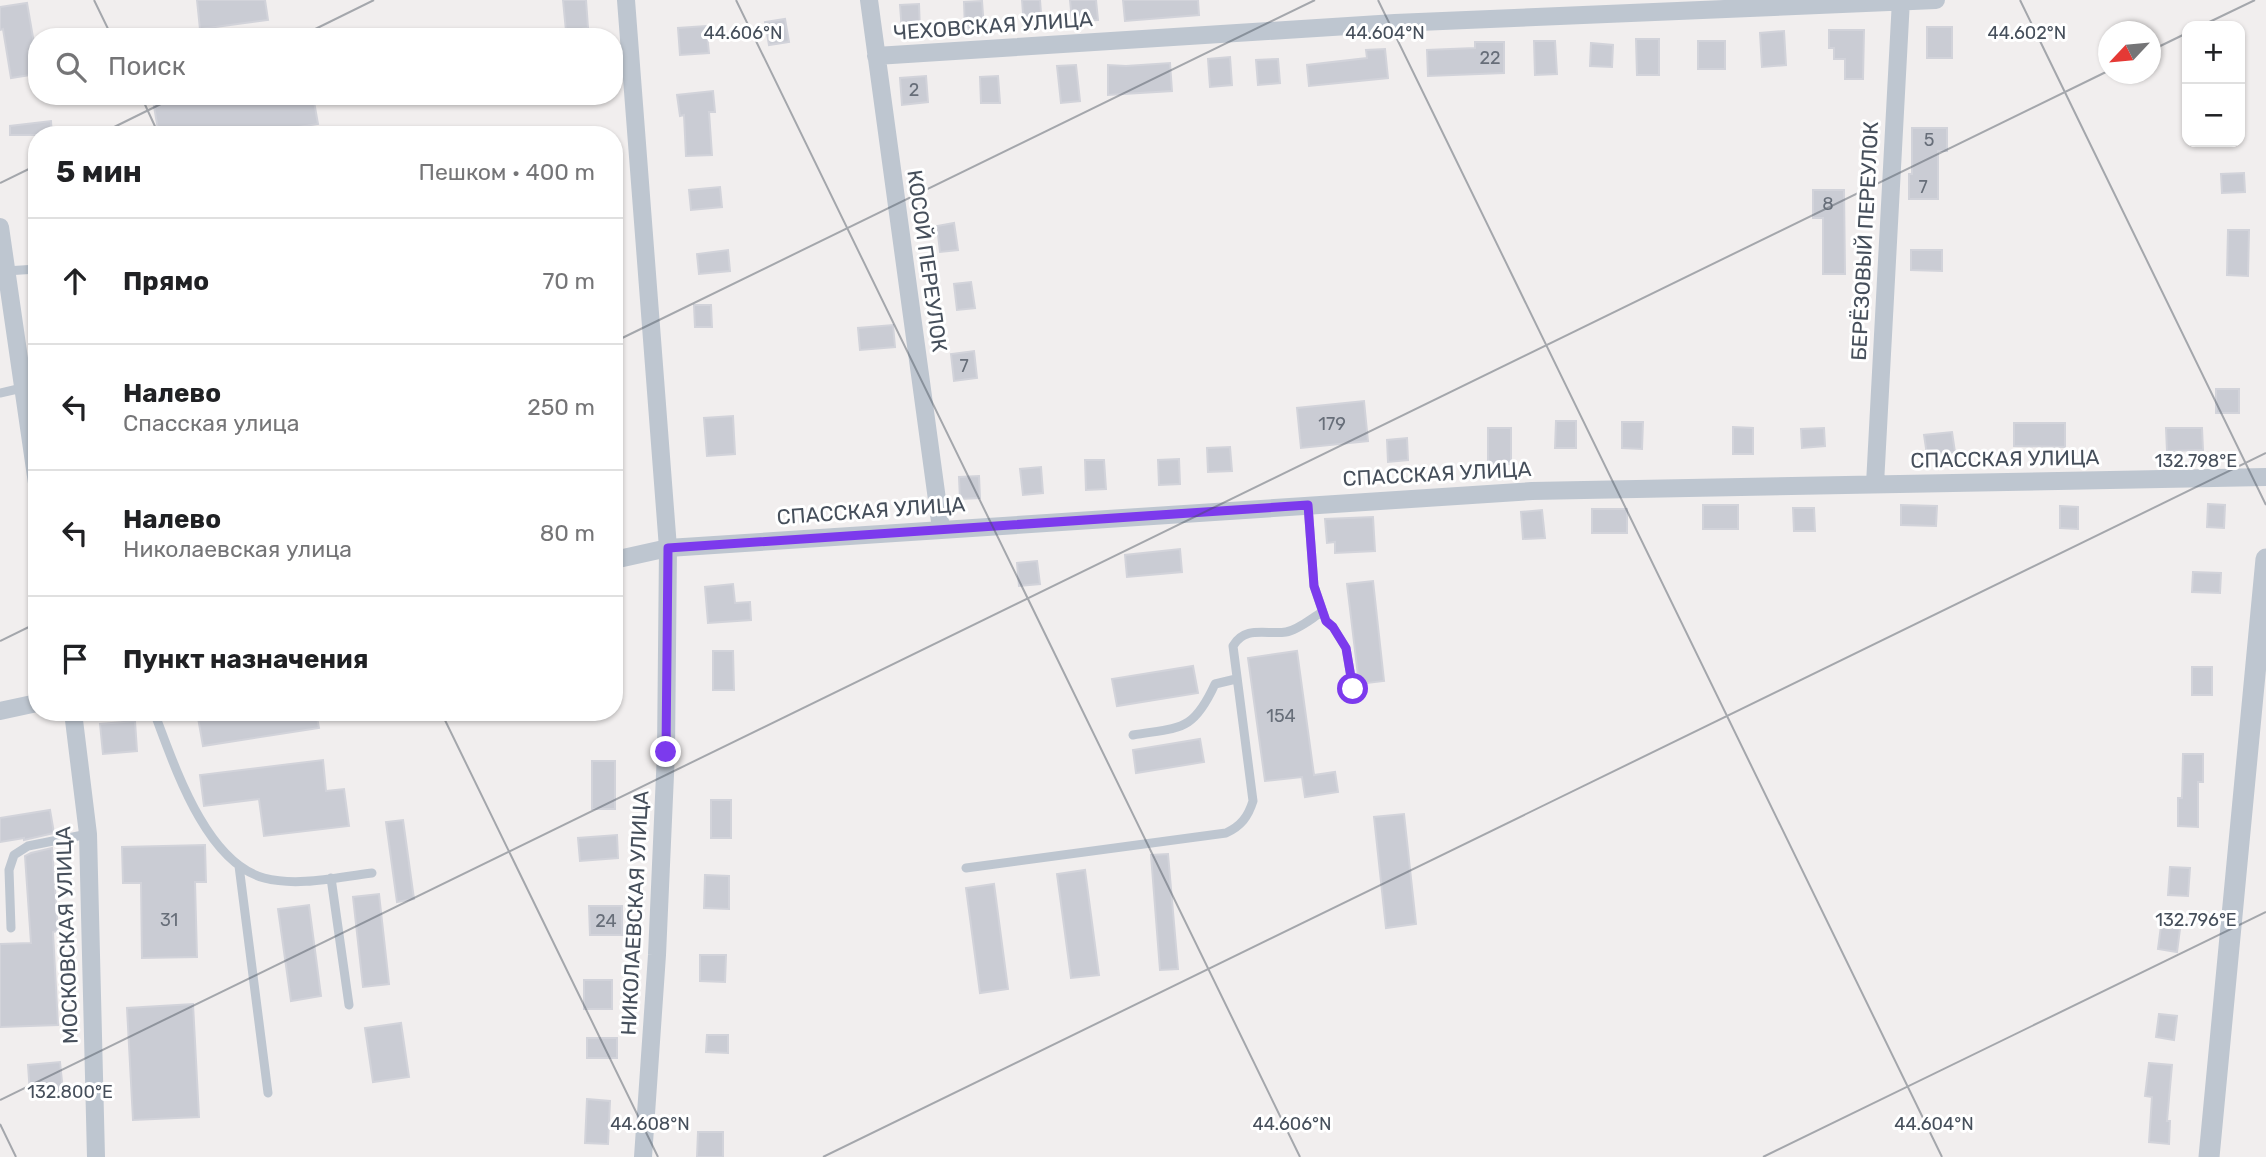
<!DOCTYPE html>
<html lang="ru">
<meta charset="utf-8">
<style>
body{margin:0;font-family:Rubik,sans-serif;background:#f6f6f6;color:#202124}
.controls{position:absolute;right:21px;top:21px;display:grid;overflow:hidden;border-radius:14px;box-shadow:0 2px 5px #0004}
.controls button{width:63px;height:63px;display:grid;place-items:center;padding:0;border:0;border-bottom:2px solid #e0e0e0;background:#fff;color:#202124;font:35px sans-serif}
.compass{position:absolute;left:2098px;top:21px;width:63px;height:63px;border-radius:50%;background:#fff;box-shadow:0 2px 5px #0004;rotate:244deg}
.stop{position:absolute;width:21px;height:21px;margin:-16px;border:5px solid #7c3aed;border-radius:50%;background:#fff}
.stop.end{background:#7c3aed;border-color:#fff;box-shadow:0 2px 7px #0008}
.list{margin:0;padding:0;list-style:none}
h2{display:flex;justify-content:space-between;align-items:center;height:91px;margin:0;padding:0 28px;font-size:30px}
h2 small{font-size:23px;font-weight:400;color:#757577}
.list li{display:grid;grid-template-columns:46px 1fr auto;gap:21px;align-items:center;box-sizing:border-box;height:126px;padding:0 28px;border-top:2px solid #e0e0e0}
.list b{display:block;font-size:26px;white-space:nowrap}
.list p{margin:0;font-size:23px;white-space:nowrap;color:#757577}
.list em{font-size:23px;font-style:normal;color:#757577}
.icon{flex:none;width:38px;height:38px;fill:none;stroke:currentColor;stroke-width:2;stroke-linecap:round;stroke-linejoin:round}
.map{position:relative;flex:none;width:2266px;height:1157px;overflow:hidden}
.search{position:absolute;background:#fff;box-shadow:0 2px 5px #0004;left:28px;top:28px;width:595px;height:77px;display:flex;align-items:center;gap:18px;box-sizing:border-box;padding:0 24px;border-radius:28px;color:#757577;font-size:26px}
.panel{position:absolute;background:#fff;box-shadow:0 2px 5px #0004;left:28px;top:126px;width:595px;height:595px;border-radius:28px}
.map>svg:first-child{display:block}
.building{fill:#caccd4;stroke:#d2d3da;stroke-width:2}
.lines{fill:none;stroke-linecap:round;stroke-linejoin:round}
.service{stroke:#bec6d0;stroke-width:9}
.minor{stroke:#bec6d0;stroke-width:18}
.tertiary{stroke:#bec6d0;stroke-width:21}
.route{stroke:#7c3aed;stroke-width:9}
.ticks{fill:none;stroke:#464f5b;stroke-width:2;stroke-opacity:0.45}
.labels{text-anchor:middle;stroke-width:6;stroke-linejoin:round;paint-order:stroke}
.number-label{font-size:18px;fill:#676e79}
.street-label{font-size:21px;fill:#464f5b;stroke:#fff}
.ticks-label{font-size:18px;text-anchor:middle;fill:#464f5b;stroke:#fff;stroke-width:6;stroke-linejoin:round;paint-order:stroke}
</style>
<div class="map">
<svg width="2266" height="1157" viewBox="0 0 2266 1157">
<rect width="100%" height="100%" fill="#f1eeee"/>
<path class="building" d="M197 0H265L268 20 200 29Z
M563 0H586L588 28 566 31Z
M1022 0H1040L1042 26 1024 27Z
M1070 0H1096L1098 20 1072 21Z
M1123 0H1198L1199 15 1125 21Z
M982 1 984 28 965 29 964 2Z
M27 3 35 49H37V74L11 78 3 29 0 30V7Z
M919 4 920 31 902 32 900 5Z
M785 19 789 42 769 45 765 22Z
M706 26 709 53 680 55 678 28Z
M1927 27H1952V58H1927Z
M1829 30H1864L1863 79H1845V59H1834V48H1829Z
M1784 31 1786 65 1762 67 1760 33Z
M1636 39H1659V75H1637Z
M1534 41H1555L1557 74 1535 75Z
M1698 41H1725V69H1698Z
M1475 42H1504V73L1428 76 1427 50 1475 48Z
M1591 43 1613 45 1612 67 1590 66Z
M1385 49 1388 78 1309 86 1307 65 1367 58 1366 50Z
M1230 57 1232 85 1210 87 1208 59Z
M1278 59 1280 83 1258 85 1256 60Z
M1170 63 1172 91 1108 95V65L1126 66Z
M1076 65 1080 101 1061 103 1057 66Z
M926 76 928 102 902 105 900 78Z
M998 76 1000 103H981L980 77Z
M713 91 715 112H709L712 155 686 156 684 115 680 116 677 95Z
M179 96H313L318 124 247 135H159L153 101Z
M51 121 52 135H10V126Z
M1912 128H1947V151H1938V199H1909V174H1912Z
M2244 173 2245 192 2222 193 2221 174Z
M720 187 722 207 691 210 689 190Z
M1813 190H1844L1845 274H1823V218H1813Z
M954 223 958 250 940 252 937 226Z
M2228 230H2249L2248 276 2227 275Z
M728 250 730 271 699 274 697 254Z
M1911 250H1942V271L1911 270Z
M971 282 975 308 957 310 954 284Z
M694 305H711L712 327H695Z
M893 325 895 347 860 350 858 328Z
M974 351 977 378 954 381 951 354Z
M2216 389H2239V413H2216Z
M1364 401 1368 441 1301 448 1297 408Z
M733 416 735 454 707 456 704 418Z
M1556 421H1576V448H1555Z
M1622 422H1643L1642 449 1622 448Z
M2014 423H2065V447L2014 446Z
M1733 427 1753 428V454H1733Z
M1488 428H1511V464H1488Z
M1824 428 1825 446 1802 448 1801 429Z
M2166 428H2202L2203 450 2167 451Z
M1952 432 1955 452 1927 455 1924 435Z
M1407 438 1408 460 1388 462 1387 440Z
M1230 447 1232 471 1208 472 1207 448Z
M1179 459 1180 484 1159 485 1158 460Z
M1085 460H1104L1106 489 1086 490Z
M1041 467 1043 493 1023 495 1020 469Z
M979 476 980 498 960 499 959 477Z
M2208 504 2225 505 2224 528 2207 527Z
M1703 505H1738V529H1703Z
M1901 505 1937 506 1936 526 1901 525Z
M2060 506 2078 507V529L2060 528Z
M1793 508H1814L1815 531H1794Z
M1592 509H1627V533H1592Z
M1542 510 1545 538 1523 539 1521 512Z
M1373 517 1375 551 1335 553V542L1327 543 1325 519Z
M1180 549 1182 572 1127 577 1125 555Z
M1037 561 1040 584 1019 586 1017 563Z
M2193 572 2221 573 2220 593 2192 592Z
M1373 581 1384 681 1359 684 1347 584Z
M733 584 735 603 750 602 751 620 708 623 705 587Z
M713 651H733L734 690H713Z
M1297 651 1314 775 1335 772 1338 792 1305 797 1302 777 1265 781 1248 658Z
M1193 666 1198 693 1117 706 1112 679Z
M2192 667H2212V695H2192Z
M197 712H316L319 728 203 746Z
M135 721 137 751 103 754 100 724Z
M1200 739 1204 762 1136 773 1133 750Z
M2183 754H2203V782H2198V827L2178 826V798H2182Z
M323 760 326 791 344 789 349 826 264 836 259 799 204 806 200 775Z
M592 761H615V809H592Z
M711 800H731V838H711Z
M50 810 54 833 24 840V838L0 842V818Z
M1404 814 1416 924 1386 928 1374 817Z
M403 820 414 899 397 902 386 822Z
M617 835 618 858 580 861 578 838Z
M205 845 206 882H195L197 957 142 958 141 883H123L122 847Z
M52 848 58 931 53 932 58 1025 0 1027V944L31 943 25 856 31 853Z
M1168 854 1178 969 1160 970 1151 855Z
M2170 867 2190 868 2188 896 2168 895Z
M1085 870 1099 975 1071 978 1057 874Z
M705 875 729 876V909L704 908Z
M994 884 1008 989 980 993 966 888Z
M379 894 389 984 363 987 353 897Z
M309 905 321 996 291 1001 278 909Z
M589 906H622V935H590Z
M2161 926 2180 929 2177 952 2158 949Z
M700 955H726L725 982 700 981Z
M584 980H612V1009H584Z
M193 1004 199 1117 133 1120 127 1008Z
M2159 1014 2177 1016 2174 1040 2156 1037Z
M401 1023 409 1077 373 1082 365 1028Z
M707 1035H728V1053L706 1052Z
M587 1038H617V1058H587Z
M60 1062 63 1091 30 1094 28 1065Z
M2149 1063 2172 1065 2167 1121H2170L2169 1144 2149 1142 2152 1097 2145 1096Z
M587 1099 610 1101 608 1144 585 1143Z
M698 1132H723V1157H697Z"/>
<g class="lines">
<path class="service" d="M6 271 37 269
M0 393 22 388
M1308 505 1314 586 1326 621 1333 627 1346 648 1353 689
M154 712C174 764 205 862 264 878 298 887 338 877 372 873
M1133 735C1181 727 1193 732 1215 684L1236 679
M239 866 268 1093
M966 868 1226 833C1241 826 1248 817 1253 801L1233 646C1245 625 1267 635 1286 632 1298 630 1312 618 1322 612
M331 878 349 1005
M11 928 9 870 14 855 28 846 88 834"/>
<path class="minor" d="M626 0 668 548 666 752 657 955 643 1157
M869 0 941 529
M876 56 1395 23 1936 0
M0 227 37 483
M1875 484 1901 0
M614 560 668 548 1532 491 2266 477
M0 711 37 703
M73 712 88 834 96 1157"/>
<path class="tertiary" d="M2209 1157 2266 559"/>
</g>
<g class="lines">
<path class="route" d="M666 752 668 548 1308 505 1314 586 1326 621 1333 627 1346 648 1353 689"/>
</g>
<path class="ticks" d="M94 0 112 37M736 0 1300 1157M1378 0 1942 1157M2020 0 2266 505M2201 26 2255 0M299 37 374 0M2150 51 2187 33M141 96 159 135M98 135 177 96M0 183 37 165M614 342 1315 0M0 641 37 623M441 712 658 1157M0 1100 2108 71M0 1124 16 1157M823 1157 2266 453M1763 1157 2266 912"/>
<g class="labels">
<g class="number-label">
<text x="1490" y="64">22</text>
<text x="914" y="96">2</text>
<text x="1929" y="146">5</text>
<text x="1923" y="193">7</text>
<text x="1828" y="210">8</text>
<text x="964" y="372">7</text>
<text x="1332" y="430">179</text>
<text x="1281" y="722">154</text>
<text x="169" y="926">31</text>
<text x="606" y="927">24</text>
</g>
<g class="street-label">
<text transform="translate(993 26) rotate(-4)" y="7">ЧЕХОВСКАЯ УЛИЦА</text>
<text transform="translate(1865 241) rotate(-87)" y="7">БЕРЁЗОВЫЙ ПЕРЕУЛОК</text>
<text transform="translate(927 261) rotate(82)" y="7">КОСОЙ ПЕРЕУЛОК</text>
<text transform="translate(2005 459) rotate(-1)" y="7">СПАССКАЯ УЛИЦА</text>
<text transform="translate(1437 474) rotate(-3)" y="7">СПАССКАЯ УЛИЦА</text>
<text transform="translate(871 511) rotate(-4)" y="7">СПАССКАЯ УЛИЦА</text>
<text transform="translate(635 913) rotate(-87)" y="7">НИКОЛАЕВСКАЯ УЛИЦА</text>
<text transform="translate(67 935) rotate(-92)" y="7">МОСКОВСКАЯ УЛИЦА</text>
</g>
</g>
<g class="ticks-label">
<text x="2027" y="39">44.602°N</text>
<text x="743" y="39">44.606°N</text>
<text x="1385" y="39">44.604°N</text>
<text x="2196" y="467">132.798°E</text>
<text x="2196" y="926">132.796°E</text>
<text x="70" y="1098">132.800°E</text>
<text x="650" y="1130">44.608°N</text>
<text x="1292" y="1130">44.606°N</text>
<text x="1934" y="1130">44.604°N</text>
</g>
</svg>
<div class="controls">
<button>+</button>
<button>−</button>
</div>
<svg class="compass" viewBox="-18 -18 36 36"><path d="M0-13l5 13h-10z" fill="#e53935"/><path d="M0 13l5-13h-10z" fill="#757577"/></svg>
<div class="stop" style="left:1353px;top:689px"></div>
<div class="stop end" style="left:666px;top:752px"></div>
<div class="search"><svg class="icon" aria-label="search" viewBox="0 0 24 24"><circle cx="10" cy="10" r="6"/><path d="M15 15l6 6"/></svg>Поиск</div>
<section class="panel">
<h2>5 мин<small>Пешком · 400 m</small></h2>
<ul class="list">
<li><svg class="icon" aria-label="ahead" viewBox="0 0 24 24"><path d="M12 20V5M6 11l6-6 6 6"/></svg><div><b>Прямо</b></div><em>70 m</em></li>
<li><svg class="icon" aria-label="left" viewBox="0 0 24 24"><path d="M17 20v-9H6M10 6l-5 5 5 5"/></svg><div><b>Налево</b><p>Спасская улица</p></div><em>250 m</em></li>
<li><svg class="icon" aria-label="left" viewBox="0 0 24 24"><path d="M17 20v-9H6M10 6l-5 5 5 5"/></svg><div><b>Налево</b><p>Николаевская улица</p></div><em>80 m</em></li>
<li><svg class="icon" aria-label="arrive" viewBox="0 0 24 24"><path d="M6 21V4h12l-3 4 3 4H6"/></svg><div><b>Пункт назначения</b></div></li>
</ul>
</section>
</div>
